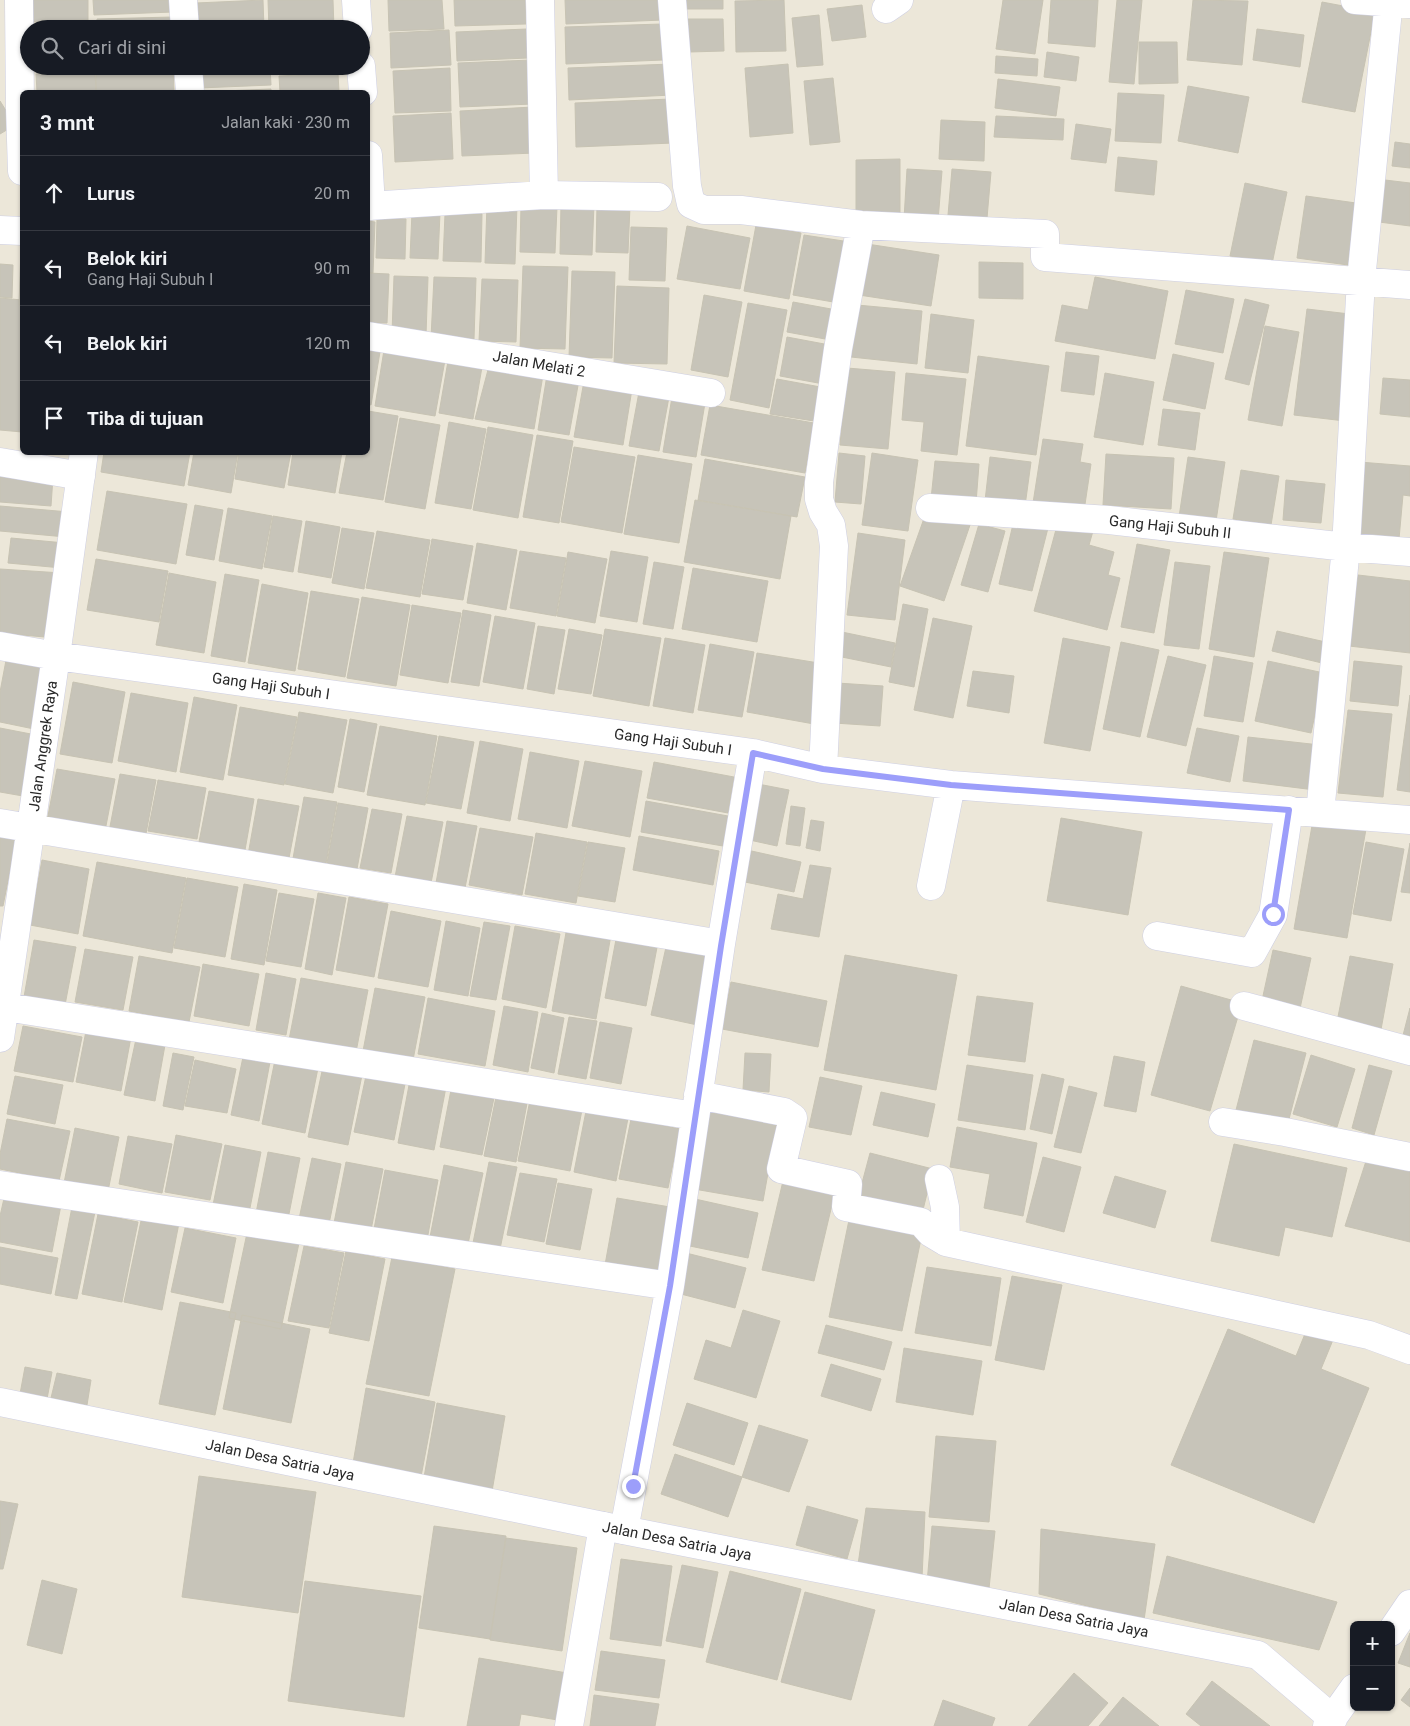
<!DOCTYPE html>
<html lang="id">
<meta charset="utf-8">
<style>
body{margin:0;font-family:Roboto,sans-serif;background:#20242c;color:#f1f3f6}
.controls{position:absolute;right:15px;bottom:15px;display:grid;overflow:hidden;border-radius:8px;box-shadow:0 1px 4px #0004}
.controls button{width:45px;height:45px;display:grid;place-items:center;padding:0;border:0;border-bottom:1px solid #363941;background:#171b24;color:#f1f3f6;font:25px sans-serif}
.stop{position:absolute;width:15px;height:15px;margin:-11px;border:4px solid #9c9efa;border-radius:50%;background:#fff}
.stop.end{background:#9c9efa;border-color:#fff;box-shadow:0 1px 5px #0008}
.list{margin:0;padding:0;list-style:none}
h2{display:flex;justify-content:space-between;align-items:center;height:65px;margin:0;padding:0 20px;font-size:21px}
h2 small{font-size:16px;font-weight:400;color:#9ea1a6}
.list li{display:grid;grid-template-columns:32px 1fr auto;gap:15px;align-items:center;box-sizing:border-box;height:75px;padding:0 20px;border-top:1px solid #363941}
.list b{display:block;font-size:19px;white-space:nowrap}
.list p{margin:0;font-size:16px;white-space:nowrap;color:#9ea1a6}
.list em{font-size:16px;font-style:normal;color:#9ea1a6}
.icon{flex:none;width:28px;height:28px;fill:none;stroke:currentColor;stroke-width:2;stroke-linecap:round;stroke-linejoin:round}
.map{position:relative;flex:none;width:1410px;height:1726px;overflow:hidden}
.search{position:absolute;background:#171b24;box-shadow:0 1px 4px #0004;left:20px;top:20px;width:350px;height:55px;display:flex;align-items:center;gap:12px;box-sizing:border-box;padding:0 18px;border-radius:28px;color:#9ea1a6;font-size:19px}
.panel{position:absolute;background:#171b24;box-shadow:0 1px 4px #0004;left:20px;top:90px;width:350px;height:365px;border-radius:8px}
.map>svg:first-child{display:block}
.building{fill:#c7c4b9;stroke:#c7c3b3}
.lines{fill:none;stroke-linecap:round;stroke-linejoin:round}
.street-casing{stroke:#cecfe3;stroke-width:29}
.secondary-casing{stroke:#cecfe3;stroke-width:29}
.street{stroke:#fff;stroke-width:28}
.secondary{stroke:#fff;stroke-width:28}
.route{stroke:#9c9efa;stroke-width:6}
.labels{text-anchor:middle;stroke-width:4.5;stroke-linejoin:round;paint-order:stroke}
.street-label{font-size:15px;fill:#292929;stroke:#fff}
</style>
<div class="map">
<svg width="1410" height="1726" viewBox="0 0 1410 1726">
<rect width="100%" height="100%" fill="#ece7d9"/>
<path class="building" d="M32 0H88V20L32 22Z
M93 0H173V12L94 15Z
M263 0 264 29H197L196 3Z
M268 0H333L334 29H269Z
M388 0H442L444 29 389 31Z
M454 0H525L526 24 455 26Z
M565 0H662L663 20 566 24Z
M685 0H723V9H685Z
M784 0 786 51 736 52 735 1Z
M1003 0H1043L1035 54 996 49Z
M1051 0H1098L1095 47 1048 43Z
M1117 0H1142L1134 84 1109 82Z
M1193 0 1248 1 1242 65 1187 60Z
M1322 2 1375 12 1355 112 1302 102Z
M862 5 866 37 832 41 827 9Z
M819 15 823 65 797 67 792 18Z
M172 17 173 29H97V19Z
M688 19H723L724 51 689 52Z
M91 23V29H36V25Z
M662 24 663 60 566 64 565 27Z
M527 29 528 58 457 61 456 32Z
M1257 29 1304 35 1300 67 1253 60Z
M449 30 451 65 391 68 390 33Z
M1139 42H1177L1178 83 1139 84Z
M1047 52 1079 57 1076 81 1044 77Z
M996 56 1038 59 1037 76 995 73Z
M531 60 533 104 460 107 458 63Z
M671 64 672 95 569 100 568 68Z
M788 64 793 133 750 137 745 68Z
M138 66H173L174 92H96V68Z
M198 66H270L271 85 199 88Z
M281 66H338V67L281 69Z
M450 68 451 111 395 113 393 71Z
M95 71 96 92H37L36 74Z
M338 73 339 92H280L279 76Z
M833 78 840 142 810 145 804 81Z
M998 79 1060 87 1056 116 995 108Z
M1188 86 1249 97 1238 153 1178 141Z
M271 89V92H200Z
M1118 93 1164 95 1161 143 1115 141Z
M671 99 673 143 576 147 575 103Z
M0 101 15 125 0 134Z
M533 107 535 153 462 156 460 111Z
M451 113 453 159 395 162 393 116Z
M996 116 1064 119 1063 140 994 137Z
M941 120 985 122 984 161 939 159Z
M1076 124 1111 129 1106 163 1071 159Z
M1395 142 1410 144V168L1392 166Z
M1118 157 1157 161 1154 195 1115 191Z
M900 159V216H856V160Z
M907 169 942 171 938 221 904 219Z
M952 169 991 172 987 218 948 215Z
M1385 180 1410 183V226L1379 222Z
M1245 183 1287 192 1272 264 1230 256Z
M1306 196 1356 203 1348 265 1297 258Z
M487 204 517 205 515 264 485 263Z
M561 204H594L592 255 560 254Z
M521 205 557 207 555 253 520 252Z
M597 205 630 206 628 253 596 252Z
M412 212 440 213 438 259 410 258Z
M445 214H482L481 262 443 261Z
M377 218 406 219 405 259 376 258Z
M368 221 375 222 373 273 368 272Z
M756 225 801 233 789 299 744 291Z
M687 226 750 238 740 289 677 279Z
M631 227 667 228 665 281 629 280Z
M804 235 850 242 839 303 793 295Z
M867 244 939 255 931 306 859 295Z
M21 249H22V305H19Z
M979 262 1023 263V299L979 298Z
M0 264 13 265 12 298 0 297Z
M523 266 568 267 565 349 520 348Z
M572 271 615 272 612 358 569 357Z
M368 273 389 274 387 323H368Z
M394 276 428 277 426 335 392 334Z
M434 277 476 278 474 339 431 338Z
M1095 277 1168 291 1155 359 1055 341 1062 305 1088 310Z
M482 279 518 280 516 342 479 341Z
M617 286 669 288 667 364 614 363Z
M1186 290 1234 299 1223 353 1175 344Z
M704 295 742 302 728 377 691 370Z
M0 298 22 300V432L0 430Z
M1245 299 1269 305 1249 385 1225 379Z
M793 302 842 311 836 341 787 332Z
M748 303 787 310 769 408 730 400Z
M857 305 922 311 917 364 851 357Z
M1307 309 1358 315 1345 421 1294 415Z
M931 314 974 320 968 373 925 368Z
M1265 326 1299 332 1282 426 1248 420Z
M787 337 835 346 829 385 780 376Z
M368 350 380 352 371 405 368 404Z
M384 350 445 360 435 416 375 406Z
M1066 352 1099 356 1094 395 1061 391Z
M1173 354 1214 363 1205 409 1163 400Z
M978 356 1049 366 1036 455 966 446Z
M448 361 482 367 473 419 439 413Z
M489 366 543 375 534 429 475 419Z
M847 368 895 372 888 449 840 445Z
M906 373 966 379 957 455 921 451 924 422 902 420Z
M1105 373 1154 382 1143 445 1094 437Z
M547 375 579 380 569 435 538 430Z
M1383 378 1410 380V417L1380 414Z
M777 379 826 388 820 422 770 414Z
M584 381 632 389 623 445 574 437Z
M639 392 669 397 659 451 629 446Z
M672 397 705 403 696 457 663 452Z
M710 405 814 423 805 473 701 455Z
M1163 409 1200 413 1195 450 1158 445Z
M368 411 398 416 383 500 339 493 347 452H368Z
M400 418 440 425 425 509 385 502Z
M449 422 486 429 471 509 435 503Z
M488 427 533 435 518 518 473 510Z
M537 435 573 441 559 523 523 517Z
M1043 439 1083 444 1080 462 1091 464 1084 511 1033 503Z
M574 447 635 457 622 533 561 522Z
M104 452H190L184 486 101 472Z
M194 452H238L231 493 188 485Z
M239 452H291L284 488 235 479Z
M293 452H342L335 493 288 485Z
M839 453 865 456 861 504 835 502Z
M872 453 918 460 908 531 862 525Z
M1106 454 1174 458 1171 509 1103 505Z
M638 455 692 464 679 543 624 534Z
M990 457 1031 462 1025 506 985 501Z
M1188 457 1225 462 1216 521 1179 517Z
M705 459 805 477 797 517 698 500Z
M935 461 979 464 976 503 931 499Z
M1359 462 1410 466V496L1403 495 1399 539 1352 535Z
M1241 470 1279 476 1271 525 1233 519Z
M0 473 53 477 51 506 0 502Z
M1286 480 1325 484 1321 523 1283 520Z
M107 491 187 504 176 564 97 550Z
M695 500 791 516 780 579 684 562Z
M195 505 223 510 214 560 186 555Z
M0 506 69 512 66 537 0 531Z
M228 508 272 516 262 569 219 561Z
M927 510 970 525 944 601 900 586Z
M273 516 302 521 293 572 264 567Z
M1014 520 1048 528 1032 591 999 584Z
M306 521 340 527 331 578 298 572Z
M1058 522 1093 531 1089 545 1114 552 1108 575 1120 578 1107 630 1034 611Z
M979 524 1005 531 988 592 961 585Z
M342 528 374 533 364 589 332 583Z
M377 531 430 540 420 597 366 588Z
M858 533 905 540 895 620 847 615Z
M11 538 65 543 62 568 8 563Z
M432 539 473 546 463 600 422 594Z
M477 543 517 550 506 610 467 603Z
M1137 544 1170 550 1154 633 1121 627Z
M520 551 566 558 556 616 510 608Z
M611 551 648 557 637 622 600 616Z
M568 552 607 559 595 623 557 616Z
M1224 552 1269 558 1254 657 1209 649Z
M96 559 168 571 159 622 87 610Z
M654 562 684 567 673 629 643 624Z
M1175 562 1210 566 1199 649 1164 645Z
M693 568 768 581 757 642 682 629Z
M0 569 62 573 56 638 0 633Z
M169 573 216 582 204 653 156 645Z
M225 574 259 580 245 662 211 656Z
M1358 575 1410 581V653L1349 646Z
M262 584 308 593 295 671 248 663Z
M311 591 359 599 345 677 298 669Z
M362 597 410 605 396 686 347 678Z
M903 604 928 609 914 687 889 682Z
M412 605 461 613 448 683 400 675Z
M463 610 491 615 479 686 451 682Z
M495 616 535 623 523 689 483 682Z
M933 618 972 626 953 718 914 710Z
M538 626 565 630 554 694 527 689Z
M569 629 602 635 591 694 558 689Z
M605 629 661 638 649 706 593 696Z
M837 631 895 643 891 667 832 655Z
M1277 631 1330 643 1326 664 1272 651Z
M665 638 705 645 693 713 653 706Z
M1063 638 1110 647 1090 751 1044 743Z
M1121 642 1159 650 1140 737 1103 729Z
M710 644 754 652 742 717 698 710Z
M757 653 825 664 814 724 747 712Z
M7 655 46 662 34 729 0 722V692Z
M1168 656 1206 665 1186 746 1147 737Z
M1214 656 1253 663 1243 722 1204 716Z
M1268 661 1324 673 1311 733 1255 721Z
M1354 661 1402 666 1398 706 1350 701Z
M973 671 1014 676 1009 713 967 706Z
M73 682 125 692 112 763 60 754Z
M837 683 883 686 880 726 834 723Z
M131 693 188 703 176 772 118 761Z
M1410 695V792L1397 790Z
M194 697 237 705 223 780 180 772Z
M240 707 297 717 284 785 228 775Z
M1348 710 1392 714 1383 797 1338 793Z
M299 712 347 720 333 793 285 784Z
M350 719 377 724 364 792 338 787Z
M380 726 437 736 425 805 367 795Z
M0 728 36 735 23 796 0 792Z
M1197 728 1239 736 1230 782 1187 773Z
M439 736 474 742 461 809 426 803Z
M1248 737 1320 745 1315 790 1243 781Z
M480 741 523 749 510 821 467 813Z
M530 752 579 761 567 828 518 819Z
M585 761 642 771 630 837 572 826Z
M654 762 734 777 728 813 647 798Z
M57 769 115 779 105 831 47 821Z
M120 774 156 780 145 839 109 832Z
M158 780 206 788 197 839 148 831Z
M758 784 789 790 777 846 745 839Z
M209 791 254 799 245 850 199 842Z
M304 797 337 802 325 869 292 864Z
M258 799 299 806 288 863 248 855Z
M646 801 728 816 723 846 641 832Z
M338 803 368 808 357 869 327 863Z
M791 806 805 808 800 846 786 844Z
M372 809 402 814 391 873 360 868Z
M407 816 443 822 431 883 395 877Z
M1061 818 1142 832 1128 915 1047 901Z
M811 820 824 822 820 851 806 848Z
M1313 820 1366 829 1347 938 1294 929Z
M447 821 477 826 465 888 436 883Z
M480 828 533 837 522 895 469 885Z
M0 831 17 835 3 906H0Z
M536 833 587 842 576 903 525 894Z
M639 836 719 851 713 885 633 870Z
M588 842 625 848 615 902 578 896Z
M1366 842 1404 849 1391 921 1353 914Z
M1410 843V893L1401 892Z
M747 850 801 862 794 892 740 881Z
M42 860 89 869 78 934 30 925Z
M97 862 186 878 172 953 83 936Z
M810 865 831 868 819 937 771 929 778 894 803 899Z
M187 878 238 887 225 957 174 948Z
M244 884 277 890 264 965 231 959Z
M279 893 314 899 301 967 266 961Z
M318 893 346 898 332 975 305 969Z
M349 897 388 904 374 977 336 970Z
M391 911 441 921 428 987 378 978Z
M446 921 480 928 468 996 434 990Z
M484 922 510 926 496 1000 470 996Z
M515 926 560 934 546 1008 502 999Z
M567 927 611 935 596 1019 552 1011Z
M617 934 658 942 646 1006 605 998Z
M668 938 718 949 702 1026 651 1015Z
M34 940 76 947 65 1005 24 997Z
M85 949 133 957 123 1010 75 1002Z
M1273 950 1311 958 1299 1013 1261 1005Z
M845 955 957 975 936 1090 824 1070Z
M139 956 200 967 189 1022 129 1011Z
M1350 956 1393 964 1380 1035 1336 1027Z
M203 964 259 974 249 1026 194 1016Z
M266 973 296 979 286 1035 256 1030Z
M301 978 368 990 356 1052 289 1040Z
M731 982 827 1001 818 1047 722 1029Z
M1181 986 1242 1003 1210 1111 1151 1095Z
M375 988 425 997 413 1060 363 1051Z
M977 996 1033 1003 1025 1062 968 1055Z
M428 998 495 1011 485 1066 418 1054Z
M504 1006 538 1012 528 1072 493 1065Z
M1410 1008V1049L1400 1047Z
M542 1013 564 1018 554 1073 531 1068Z
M569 1017 597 1021 586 1079 558 1074Z
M600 1022 632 1028 621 1084 590 1078Z
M23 1026 82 1037 73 1082 14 1071Z
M87 1026 131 1037 121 1091 76 1082Z
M136 1039 165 1045 155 1101 124 1095Z
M1254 1040 1306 1053 1287 1127 1235 1114Z
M173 1053 194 1057 183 1110 163 1106Z
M745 1053 771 1054 769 1092 743 1090Z
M1311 1055 1355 1069 1337 1127 1293 1114Z
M1114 1056 1145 1062 1136 1112 1104 1106Z
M243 1057 270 1062 259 1121 231 1115Z
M195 1060 236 1069 227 1113 185 1106Z
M275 1060 318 1068 305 1133 262 1124Z
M324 1062 363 1070 348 1145 308 1137Z
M967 1065 1033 1075 1025 1130 958 1120Z
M1369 1065 1392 1071 1374 1135 1352 1128Z
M367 1071 406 1079 394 1140 354 1132Z
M1042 1074 1064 1079 1052 1134 1030 1129Z
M15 1076 63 1085 55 1124 7 1114Z
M820 1077 862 1086 851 1135 809 1127Z
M410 1080 446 1087 434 1150 398 1143Z
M1069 1086 1097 1093 1081 1153 1054 1147Z
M451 1090 494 1098 482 1155 440 1147Z
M497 1092 528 1098 516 1162 484 1156Z
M881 1092 935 1104 928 1137 873 1125Z
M530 1100 582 1110 570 1171 518 1161Z
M709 1104 778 1117 763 1201 694 1189Z
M587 1106 629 1113 616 1181 574 1172Z
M7 1119 70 1131 59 1181 0 1169V1154Z
M631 1119 680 1129 668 1188 619 1179Z
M957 1127 1037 1143 1023 1216 984 1208 990 1174 950 1167Z
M75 1128 119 1137 108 1191 64 1183Z
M176 1135 222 1144 210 1200 165 1192Z
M128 1136 172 1144 162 1193 119 1184Z
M1234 1144 1347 1168 1332 1237 1285 1227 1279 1256 1211 1241Z
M225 1145 261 1152 249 1213 213 1205Z
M268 1152 300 1158 288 1219 256 1213Z
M870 1153 933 1169 921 1218 857 1202Z
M1368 1155 1410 1168V1242L1345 1226Z
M1043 1157 1081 1167 1064 1232 1026 1222Z
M312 1158 341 1164 329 1224 299 1219Z
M346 1162 383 1169 371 1230 334 1223Z
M489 1162 517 1167 500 1249 473 1243Z
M444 1165 483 1173 468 1244 430 1237Z
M385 1170 438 1180 427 1240 374 1229Z
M520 1173 557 1179 544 1242 507 1235Z
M1115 1176 1166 1191 1155 1228 1103 1213Z
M783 1181 835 1192 814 1281 762 1270Z
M558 1183 592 1189 580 1250 546 1244Z
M5 1194 61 1205 52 1252 0 1242V1216Z
M617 1198 670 1207 659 1274 605 1265Z
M695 1199 758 1213 748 1258 685 1245Z
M72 1207 95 1212 77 1299 55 1295Z
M98 1214 138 1222 122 1302 82 1294Z
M142 1216 179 1223 162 1310 124 1302Z
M849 1220 922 1234 902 1331 829 1317Z
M185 1228 236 1238 223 1303 171 1292Z
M247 1233 299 1243 281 1329 229 1318Z
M304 1246 344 1253 329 1328 288 1321Z
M0 1247 58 1258 51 1294 0 1284Z
M346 1251 385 1259 369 1341 329 1333Z
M686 1253 746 1268 735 1308 677 1293Z
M392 1257 455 1269 429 1396 366 1384Z
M927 1267 1001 1278 991 1346 915 1333Z
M1012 1276 1062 1285 1044 1370 995 1360Z
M180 1302 236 1313 215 1415 159 1404Z
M743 1310 780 1321 756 1398 694 1379 706 1340 731 1348Z
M242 1315 310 1329 291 1423 223 1409Z
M1309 1324 1335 1335 1321 1369 1369 1388 1314 1523 1171 1465 1228 1329 1296 1356Z
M826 1325 892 1342 884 1370 818 1353Z
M904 1348 982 1361 973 1415 896 1402Z
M831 1364 881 1379 871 1411 821 1396Z
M25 1367 52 1372 47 1399 20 1394Z
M57 1373 91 1380 87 1405 51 1398Z
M366 1388 435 1402 420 1482 352 1469Z
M437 1403 505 1416 491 1497 423 1483Z
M687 1403 748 1423 734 1465 673 1445Z
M759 1425 808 1440 789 1492 742 1477Z
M936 1436 996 1441 989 1522 929 1517Z
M675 1454 742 1477 728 1517 661 1494Z
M199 1476 316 1492 298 1613 182 1597Z
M0 1501 18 1504 3 1569H0Z
M807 1506 858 1520 847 1559 796 1545Z
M866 1508 925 1512 922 1578 857 1572Z
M434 1526 506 1536 490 1639 419 1628Z
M932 1526 995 1531 988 1598 927 1583Z
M1041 1529 1155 1544 1144 1620 1039 1594Z
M506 1538 577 1548 562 1651 490 1640Z
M1167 1556 1337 1602 1319 1650 1153 1613Z
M621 1559 672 1566 661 1646 610 1639Z
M682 1565 718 1572 703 1648 666 1641Z
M730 1571 801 1589 777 1680 706 1662Z
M42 1580 77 1589 62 1654 27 1645Z
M305 1581 421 1596 404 1717 288 1701Z
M805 1592 875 1610 851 1700 781 1682Z
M1410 1633V1667L1398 1663Z
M601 1651 665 1660 659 1698 595 1690Z
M479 1658 573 1674 564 1721 521 1714 519 1726H467Z
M1074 1673 1108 1703 1088 1726H1028Z
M1212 1681 1270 1726H1201L1186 1714Z
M1410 1688V1707L1401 1700Z
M594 1695 659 1704 655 1726H590Z
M1123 1697 1159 1726H1099Z
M943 1700 995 1718 992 1726H934Z"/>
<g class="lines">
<g class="street-casing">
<path id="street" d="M19 0 20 108 22 171
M183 0 185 29
M356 0 358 29
M540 0 544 195
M672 0 687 186 691 204 704 210H741L861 225 1045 234V257L1410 285
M1355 0 1410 4
M886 9 899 0
M188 66 190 92
M361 66 363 92
M368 155 371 206
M368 206 544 195 658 197
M0 230 22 231
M368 336 711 393
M0 462 81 476
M930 508 1109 520 1346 547 1410 552
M0 646 56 656 753 753 823 769 951 785 1410 820
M823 769 834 546 831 525 823 512 819 499V482L838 349 861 225
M1320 813 1346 547 1361 280 1389 0
M0 823 721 944
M931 886 951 785
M1157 936 1252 953 1273 915 1289 810
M0 1006 695 1116
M1244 1006 1410 1051
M0 1038 56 656 84 452
M698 1095 784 1112 793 1118 781 1169 848 1184 846 1207 921 1222 931 1233 946 1242 1369 1335 1410 1350
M1223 1122 1285 1132 1410 1157
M939 1179 945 1207 946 1242
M0 1185 670 1286
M624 1530 670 1286 721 944 753 753
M569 1726 603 1526"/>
</g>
<g class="secondary-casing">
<path id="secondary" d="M0 1402 603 1526 1258 1655 1333 1719
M1391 1632 1410 1604
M1327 1726 1354 1688"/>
</g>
<use href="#street" class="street"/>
<use href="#secondary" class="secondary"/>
</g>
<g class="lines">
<path class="route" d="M633 1486 670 1286 721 946 753 753 823 769 951 785 1289 810 1273 914"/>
</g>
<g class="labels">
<g class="street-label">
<text transform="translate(539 364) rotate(10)" y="5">Jalan Melati 2</text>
<text transform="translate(1170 527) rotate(6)" y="5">Gang Haji Subuh II</text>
<text transform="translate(271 686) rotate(8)" y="5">Gang Haji Subuh I</text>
<text transform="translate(673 742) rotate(8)" y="5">Gang Haji Subuh I</text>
<text transform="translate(43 746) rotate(-82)" y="5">Jalan Anggrek Raya</text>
<text transform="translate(280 1460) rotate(12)" y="5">Jalan Desa Satria Jaya</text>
<text transform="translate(677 1541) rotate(11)" y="5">Jalan Desa Satria Jaya</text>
<text transform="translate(1074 1618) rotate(11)" y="5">Jalan Desa Satria Jaya</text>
</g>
</g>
</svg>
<div class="controls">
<button>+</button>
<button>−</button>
</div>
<div class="stop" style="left:1273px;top:914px"></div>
<div class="stop end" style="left:633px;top:1486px"></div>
<div class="search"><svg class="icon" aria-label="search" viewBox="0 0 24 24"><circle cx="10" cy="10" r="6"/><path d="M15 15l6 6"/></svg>Cari di sini</div>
<section class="panel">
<h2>3 mnt<small>Jalan kaki · 230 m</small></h2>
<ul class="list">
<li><svg class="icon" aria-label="ahead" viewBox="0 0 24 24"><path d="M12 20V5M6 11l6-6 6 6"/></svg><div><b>Lurus</b></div><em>20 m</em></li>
<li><svg class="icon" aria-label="left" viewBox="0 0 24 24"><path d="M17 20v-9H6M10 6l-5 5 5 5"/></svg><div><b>Belok kiri</b><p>Gang Haji Subuh I</p></div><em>90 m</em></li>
<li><svg class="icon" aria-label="left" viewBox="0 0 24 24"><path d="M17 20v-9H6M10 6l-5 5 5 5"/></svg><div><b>Belok kiri</b></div><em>120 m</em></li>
<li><svg class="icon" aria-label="arrive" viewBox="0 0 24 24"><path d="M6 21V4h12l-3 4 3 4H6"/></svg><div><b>Tiba di tujuan</b></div></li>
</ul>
</section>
</div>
